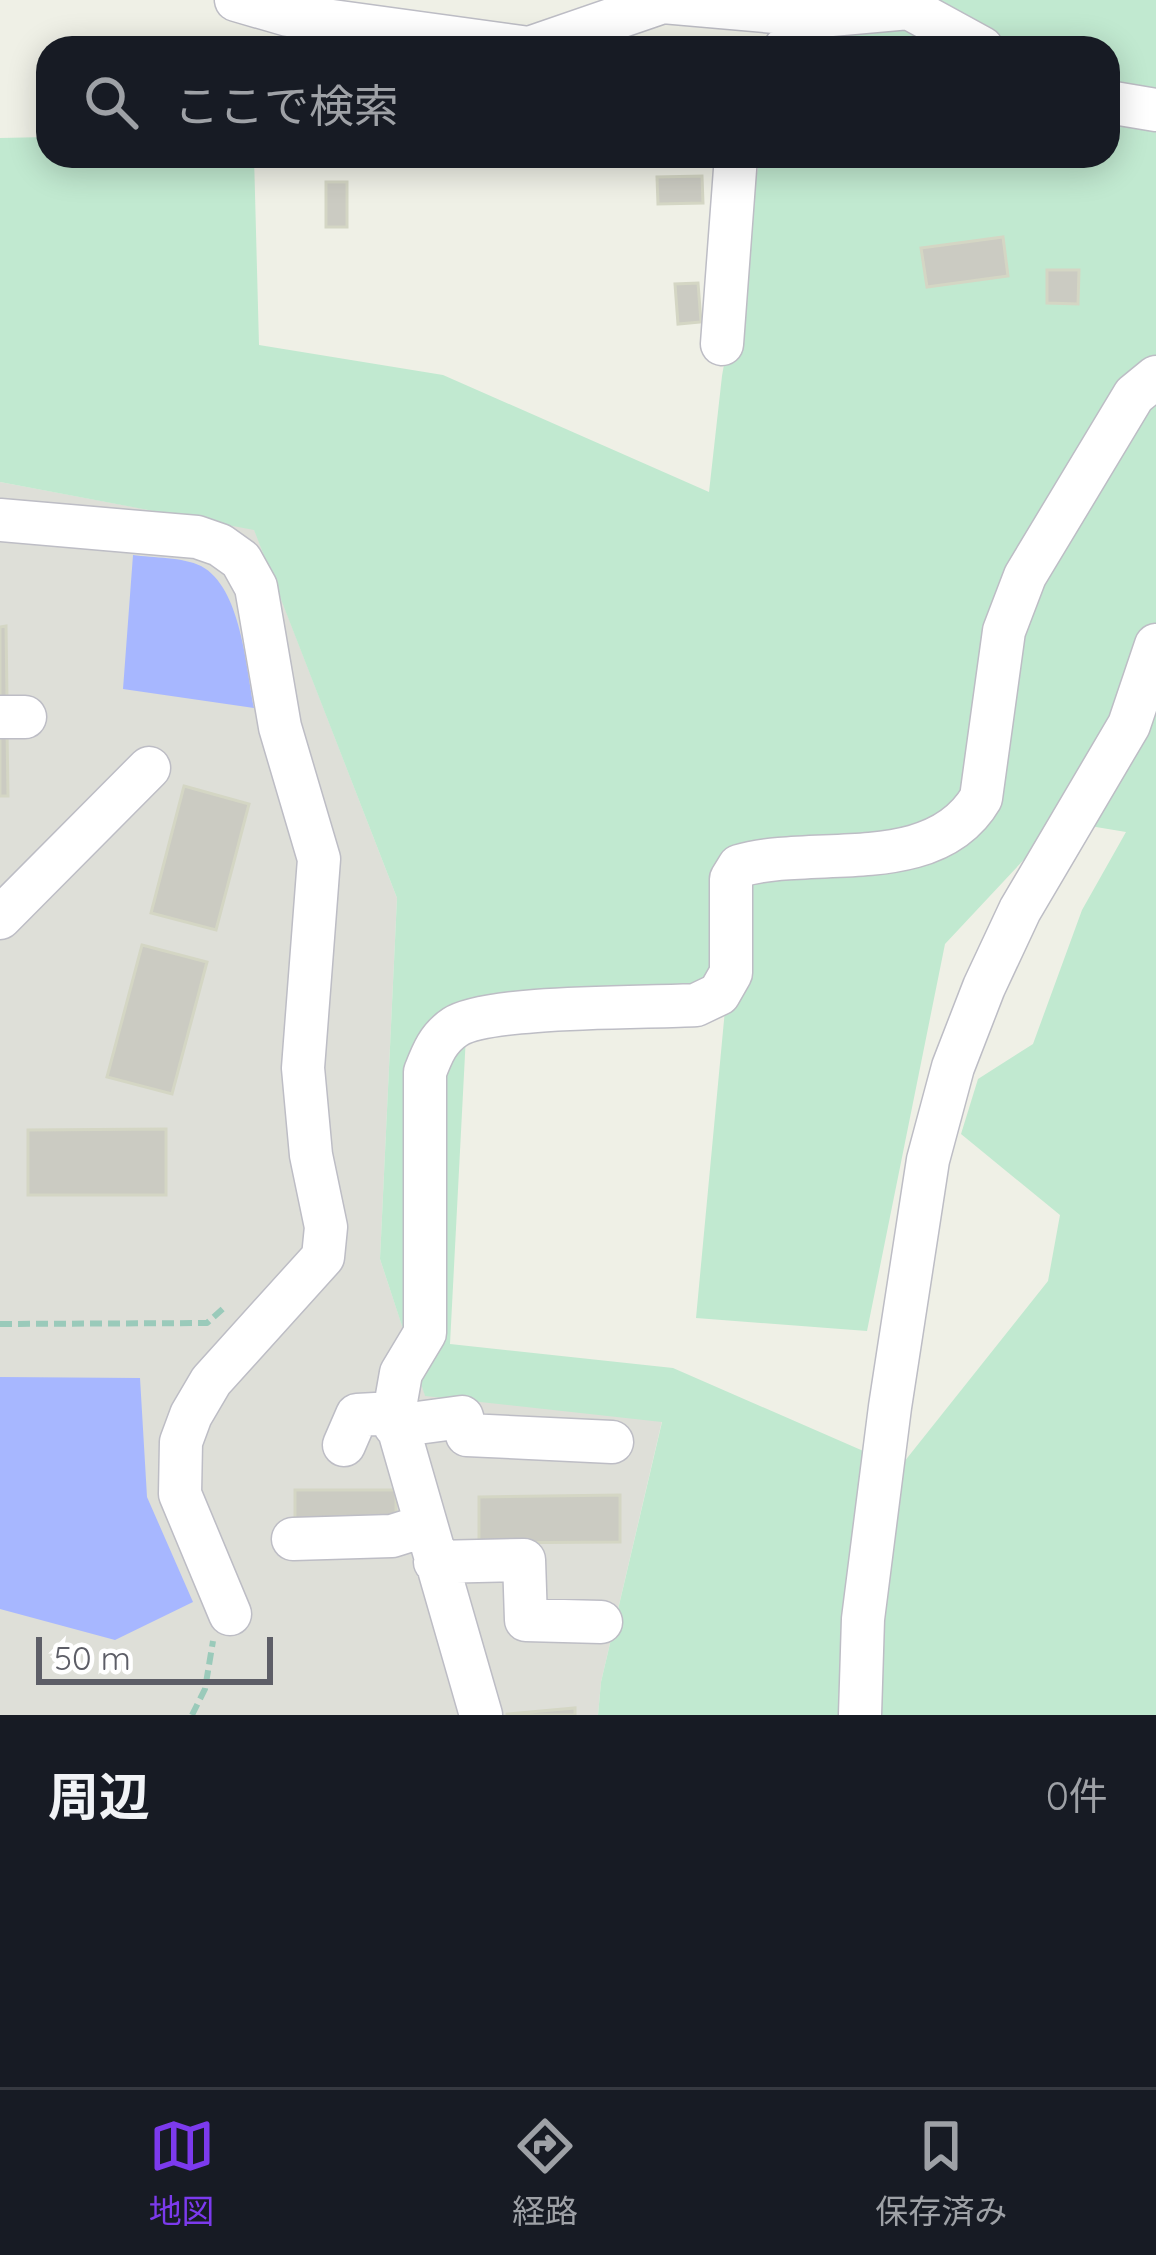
<!DOCTYPE html>
<html lang="ja">
<meta charset="utf-8">
<style>
body{margin:0;font-family:Quicksand,"Noto Sans JP",sans-serif;background:#20242c;color:#f1f3f6}
.scale{position:absolute;left:36px;bottom:30px;width:237px;box-sizing:border-box;padding-left:12px;border:6px solid #5d5e67;border-top:0;font-size:33px;line-height:42px;white-space:nowrap;color:#5d5e67;-webkit-text-stroke:9px #fff;paint-order:stroke}
.list{margin:0;padding:0;list-style:none}
h2{display:flex;justify-content:space-between;align-items:center;height:156px;margin:0;padding:0 48px;font-size:51px}
h2 small{font-size:39px;font-weight:400;color:#9ea1a6}
.icon{flex:none;width:66px;height:66px;fill:none;stroke:currentColor;stroke-width:2;stroke-linecap:round;stroke-linejoin:round}
.map{position:relative;flex:none;width:1156px;height:1715px;overflow:hidden}
.search{position:absolute;background:#171b24;box-shadow:0 6px 30px #0003;left:36px;right:36px;top:36px;height:132px;display:flex;align-items:center;gap:30px;box-sizing:border-box;padding:0 42px;border-radius:36px;color:#9ea1a6;font-size:45px}
.sheet{height:372px;background:#171b24}
nav{display:flex;justify-content:space-around;align-items:center;box-sizing:border-box;height:168px;border-top:3px solid #363941;background:#171b24;font-size:33px;color:#9ea1a6}
nav a{display:grid;justify-items:center;gap:6px}
nav .on{color:#7c3aed}
.map>svg:first-child{display:block}
.industrial{fill:#dedfd8}
.green{fill:#c1e9d0;fill-rule:evenodd}
.water{fill:#a7b7ff}
.building{fill:#cbcbc2;stroke:#d4d6c4;stroke-width:3}
.lines{fill:none;stroke-linecap:round;stroke-linejoin:round}
.minor-casing{stroke:#bdbdc5;stroke-width:45}
.path{stroke:#9acaba;stroke-width:6;stroke-dasharray:12 6;stroke-linecap:butt}
.minor{stroke:#fff;stroke-width:42}
</style>
<div class="map">
<svg width="1156" height="1715" viewBox="0 0 1156 1715">
<rect width="100%" height="100%" fill="#eff0e6"/>
<path class="industrial" d="M0 482 182 516 237 520 254 529 397 898 380 1259 425 1395 662 1421 601 1682 598 1715H0Z"/>
<path class="green" d="M939 0H1156V1715H598L601 1682 662 1422 425 1396 380 1259 397 898 254 530 0 482V138L48 137V156H254L259 345 443 375 709 492 722 376 760 156H1108V48H825L833 40ZM1060 821 1126 832 1082 910 1033 1044 978 1079 961 1134 1060 1215 1048 1281 900 1467 673 1368 450 1344 467 1016 726 999 696 1318 867 1331 945 944Z"/>
<path class="water" d="M133 555C153 558 183 557 201 566 241 587 246 667 254 708L123 689Z
M0 1377 140 1378 147 1497 193 1602 115 1640 0 1609Z"/>
<path class="building" d="M702 176 703 203 658 204 657 177Z
M326 182H347V227H326Z
M1003 237 1008 276 927 287 921 248Z
M1047 270H1079L1078 304 1047 303Z
M698 283 701 322 678 324 675 284Z
M6 626 7 698H0V627Z
M0 729H7L8 796H0Z
M184 786 249 804 216 930 151 913Z
M142 945 207 962 172 1094 107 1077Z
M166 1129V1195H28V1130Z
M295 1490H396V1530L295 1529Z
M620 1495V1542L479 1543V1497Z
M575 1708V1715H507V1714Z"/>
<g class="lines">
<g class="minor-casing">
<path id="minor" d="M236 0 288 15 529 48 663 2 820 16 909 8 982 48
M785 48 801 40 820 16
M1108 102 1156 110
M722 344 736 156
M0 520 197 537 220 545 241 560 256 587 280 727 319 859 303 1068 311 1155 326 1227 323 1257 211 1381 191 1415 181 1442 180 1494 230 1614
M0 717H25
M0 918 149 768
M395 1426 462 1417 467 1435 612 1442
M344 1445 357 1415 394 1413
M293 1539 392 1536 424 1526
M435 1562 524 1560 526 1620 601 1622
M481 1715 394 1413 401 1373 425 1333V1072C432 1054 438 1038 455 1027 489 1005 648 1008 696 1005L719 994 731 973V879L739 866C815 844 934 878 981 798L1004 631 1025 576 1134 395 1156 377
M860 1715 863 1619 890 1407 928 1160 953 1067 984 987 1020 910 1129 725 1156 645"/>
</g>
<path class="path" d="M0 1324 207 1323 227 1305
M192 1715 205 1689 213 1641"/>
<use href="#minor" class="minor"/>
</g>
</svg>
<div class="scale">50 m</div>
<div class="search"><svg class="icon" aria-label="search" viewBox="0 0 24 24"><circle cx="10" cy="10" r="6"/><path d="M15 15l6 6"/></svg>ここで検索</div>
</div>
<section class="sheet">
<h2>周辺<small>0件</small></h2>
<ul class="list">
</ul>
</section>
<nav>
<a class="on"><svg class="icon" aria-label="map" viewBox="0 0 24 24"><path d="M3 6l6-2 6 2 6-2v14l-6 2-6-2-6 2zM9 4v14M15 6v14"/></svg>地図</a>
<a><svg class="icon" aria-label="directions" viewBox="0 0 24 24"><path d="M12 3l9 9-9 9-9-9zM9 14v-3h6M13 9l2 2-2 2"/></svg>経路</a>
<a><svg class="icon" aria-label="saved" viewBox="0 0 24 24"><path d="M7 4h10v16l-5-4-5 4z"/></svg>保存済み</a>
</nav>
